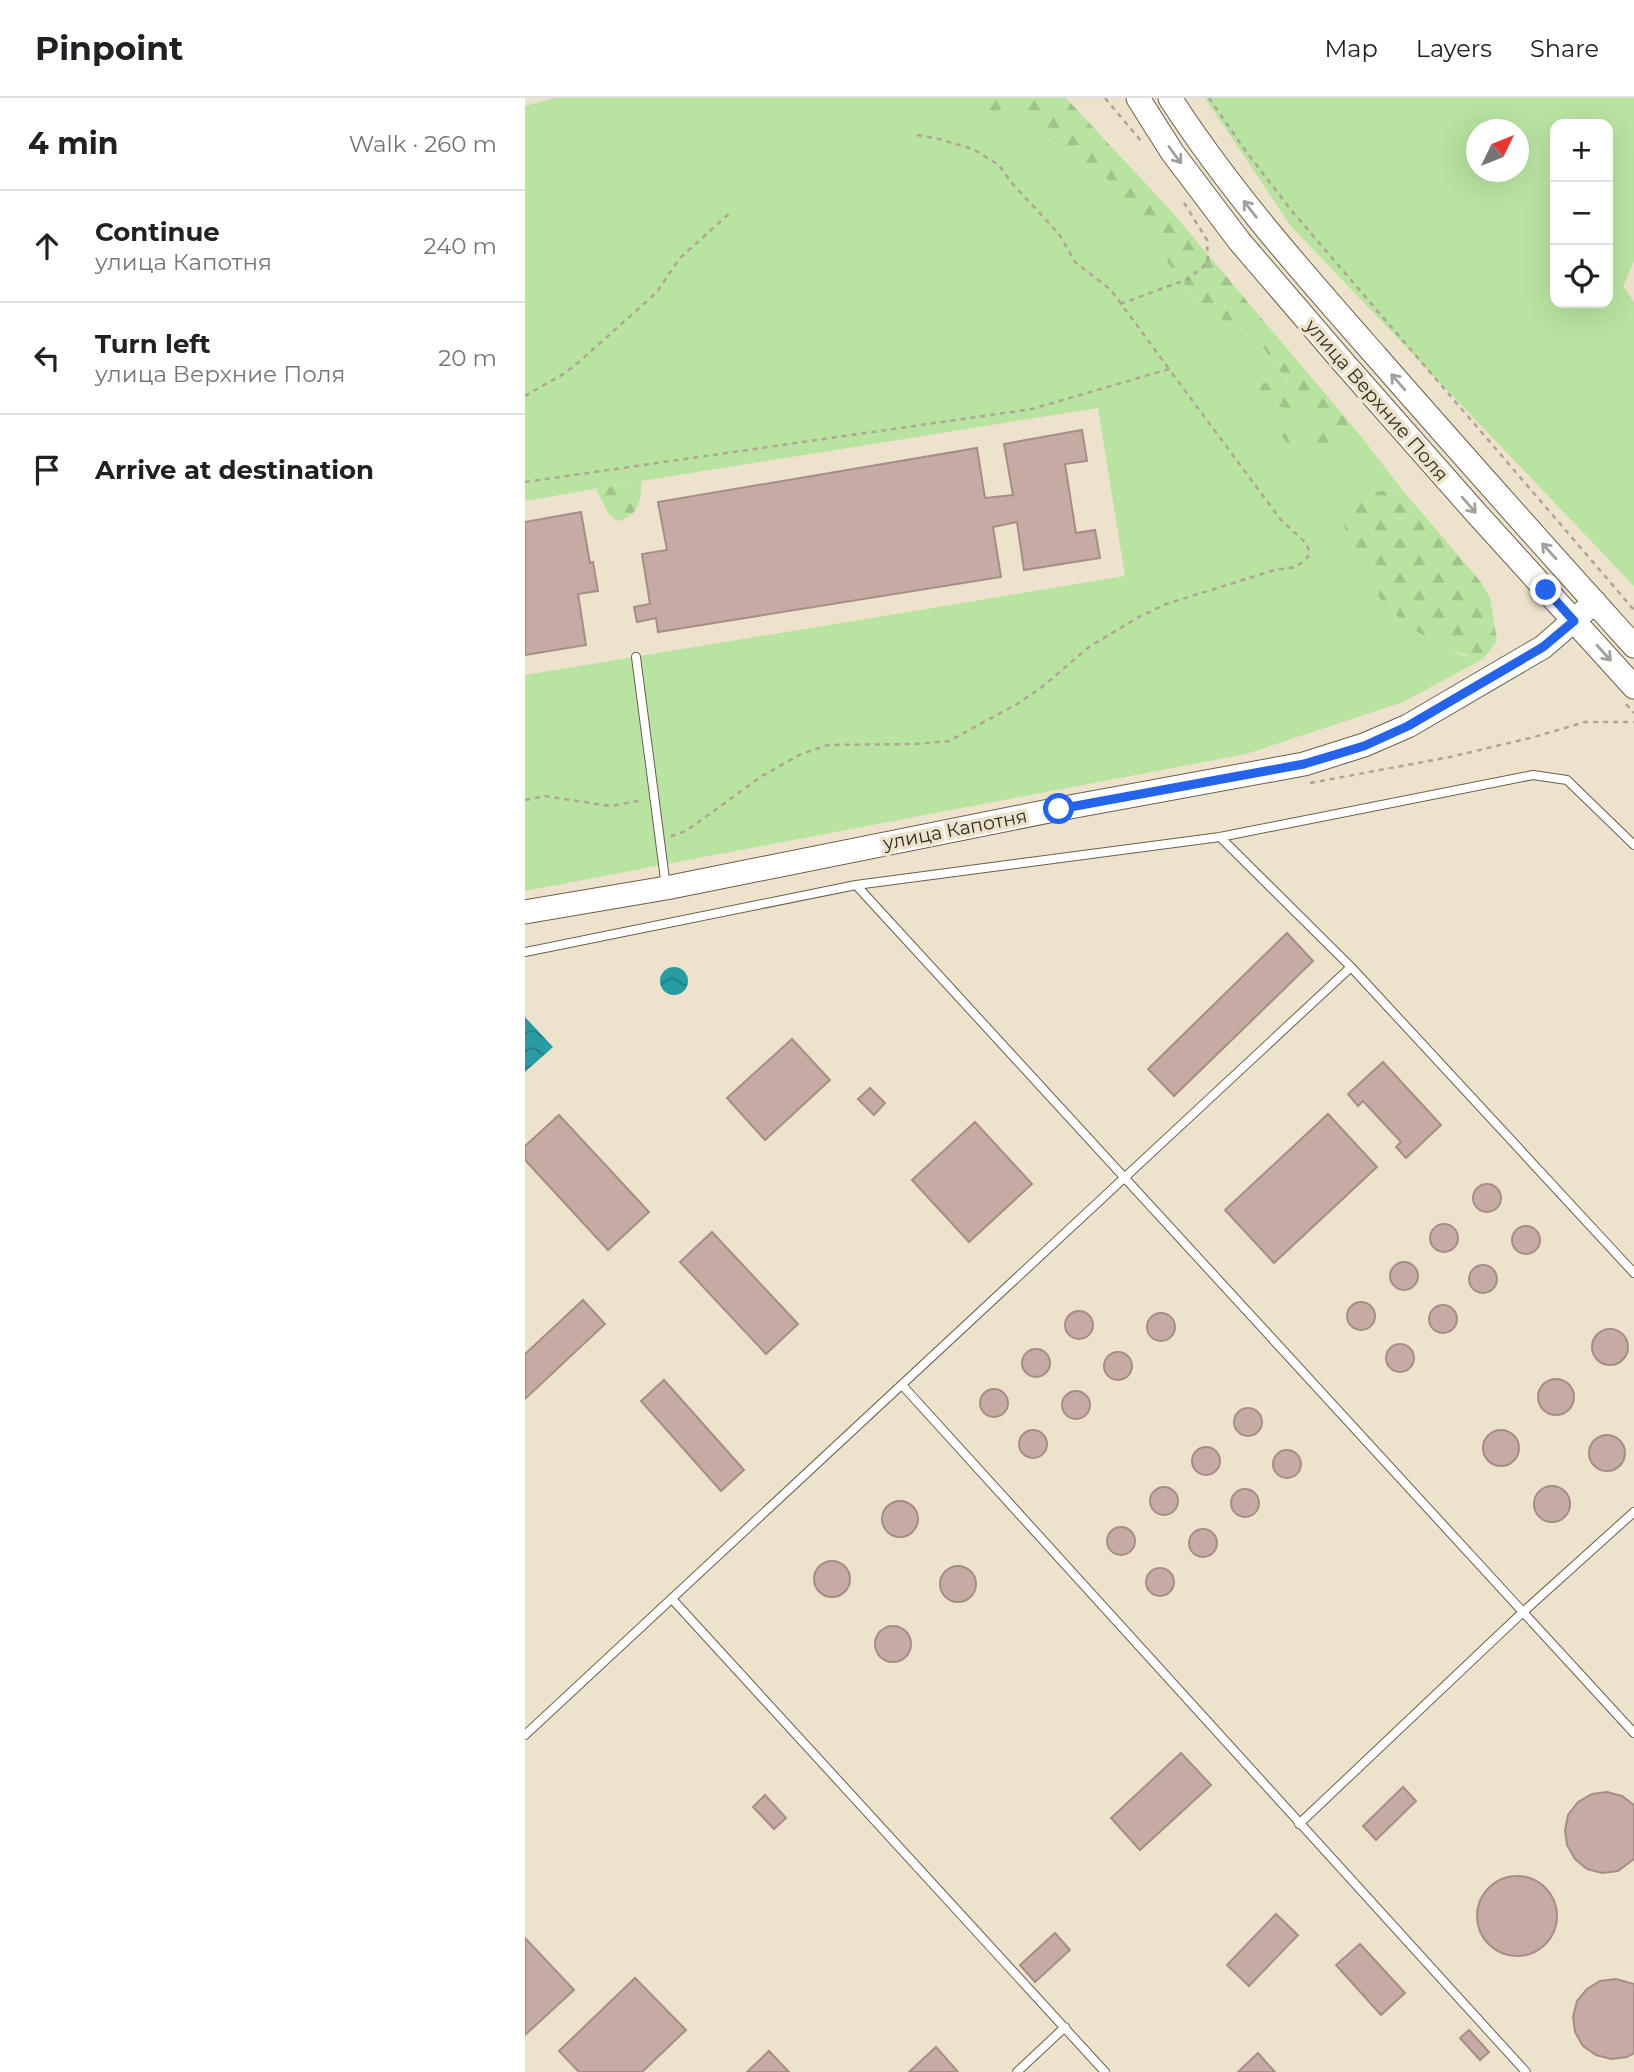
<!DOCTYPE html>
<meta charset="utf-8">
<style>
body{margin:0;font-family:Montserrat,sans-serif;background:#f2f2f2;color:#202124}
.controls{position:absolute;right:21px;top:21px;display:grid;overflow:hidden;border-radius:14px;box-shadow:0 7px 28px #0002}
.controls button{width:63px;height:63px;display:grid;place-items:center;padding:0;border:0;border-bottom:2px solid #e0e0e0;background:#fff;color:#202124;font:35px sans-serif}
.compass{position:absolute;left:941px;top:21px;width:63px;height:63px;border-radius:50%;background:#fff;box-shadow:0 7px 28px #0002;rotate:47deg}
.stop{position:absolute;width:21px;height:21px;margin:-16px;border:5px solid #2563eb;border-radius:50%;background:#fff}
.stop.end{background:#2563eb;border-color:#fff;box-shadow:0 2px 7px #0008}
.list{margin:0;padding:0;list-style:none}
h2{display:flex;justify-content:space-between;align-items:center;height:91px;margin:0;padding:0 28px;font-size:30px}
h2 small{font-size:23px;font-weight:400;color:#757577}
.list li{display:grid;grid-template-columns:46px 1fr auto;gap:21px;align-items:center;box-sizing:border-box;height:112px;padding:0 28px;border-top:2px solid #e0e0e0}
.list b{display:block;font-size:26px;white-space:nowrap}
.list p{margin:0;font-size:23px;white-space:nowrap;color:#757577}
.list em{font-size:23px;font-style:normal;color:#757577}
.icon{flex:none;width:38px;height:38px;fill:none;stroke:currentColor;stroke-width:2;stroke-linecap:round;stroke-linejoin:round}
.map{position:relative;flex:none;width:1109px;height:1974px;overflow:hidden}
header{display:flex;align-items:center;gap:42px;box-sizing:border-box;height:98px;padding:0 35px;background:#fff;border-bottom:2px solid #e0e0e0}
header strong{font-size:33px}
nav{display:flex;gap:38px;margin-inline-start:auto;font-size:24px}
main{display:flex}
aside{flex:1;background:#fff}
.map>svg:first-child{display:block}
.green{fill:#b9e3a1;fill-rule:evenodd}
.forest{fill:url(#forest-firs)}
.water{fill:url(#water-waves)}
.building{fill:#c5aba3;stroke:#a68d85;stroke-width:2}
.lines{fill:none;stroke-linecap:round;stroke-linejoin:round}
.service-casing{stroke:#6a604d;stroke-width:10}
.secondary-casing{stroke:#6a604d;stroke-width:25}
.path{stroke:#aea593;stroke-width:2.5;stroke-dasharray:5 5;stroke-linecap:butt}
.service{stroke:#fff;stroke-width:8}
.secondary{stroke:#fff;stroke-width:23}
.oneway{stroke:#a2a09c}
.route{stroke:#2563eb;stroke-width:9}
.labels{text-anchor:middle;stroke-width:7;stroke-linejoin:round;paint-order:stroke}
.street-label{font-size:19px;fill:#302c23;stroke:#ede2cb}
</style>
<header>
<strong>Pinpoint</strong>
<nav><a>Map</a><a>Layers</a><a>Share</a></nav>
</header>
<main>
<aside>
<h2>4 min<small>Walk · 260 m</small></h2>
<ul class="list">
<li><svg class="icon" aria-label="ahead" viewBox="0 0 24 24"><path d="M12 20V5M6 11l6-6 6 6"/></svg><div><b>Continue</b><p>улица Капотня</p></div><em>240 m</em></li>
<li><svg class="icon" aria-label="left" viewBox="0 0 24 24"><path d="M17 20v-9H6M10 6l-5 5 5 5"/></svg><div><b>Turn left</b><p>улица Верхние Поля</p></div><em>20 m</em></li>
<li><svg class="icon" aria-label="arrive" viewBox="0 0 24 24"><path d="M6 21V4h12l-3 4 3 4H6"/></svg><div><b>Arrive at destination</b></div></li>
</ul>
</aside>
<div class="map">
<svg width="1109" height="1974" viewBox="0 0 1109 1974">
<defs>
<pattern id="forest-firs" width="22" height="20" patternUnits="userSpaceOnUse" patternTransform="scale(1.75)"><rect width="22" height="20" fill="#b9e3a1"/><path d="M5 1l3.5 6h-7zM16 11l3.5 6h-7z" fill="#9fc38a"/></pattern>
<pattern id="water-waves" width="16" height="10" patternUnits="userSpaceOnUse" patternTransform="scale(1.75)"><rect width="16" height="10" fill="#279ca3"/><path d="M0 5q4-4 8 0t8 0" fill="none" stroke="#227f84"/></pattern>
</defs>
<rect width="100%" height="100%" fill="#ede2cb"/>
<path class="green" d="M30 0H452L463 13 494 22 581 79 599 110 662 189 668 200 704 225 716 226 733 243 763 283 751 307 783 320 791 330 779 335 802 352 823 339 834 336 879 394 857 393 881 526 936 557 958 561 878 604 721 656 0 793V577L600 478 573 310 116 383 0 403V8Z
M680 0H1109V163L1098 188 1109 204V488L765 127ZM1083 26V205H1030V26ZM951 32H993V74H951Z"/>
<path class="forest" d="M452 0H541L647 114 834 336 823 339 802 352 791 355 768 351 753 334 757 324 779 335 790 330 783 320 751 307 734 293 736 283 758 293 763 283 733 243 716 226 704 225 674 208 662 189 599 110 581 79 494 22 463 13Z
M116 383C117 402 113 419 92 423L83 415 71 391Z
M857 393 879 394 955 483 965 499 972 543 958 561C885 546 826 488 817 413L831 397Z"/>
<path class="water" d="M135 883a14 14 0 1 1 28 0a14 14 0 1 1-28 0Z
M0 919 28 949 0 974Z"/>
<path class="building" d="M557 332 562 363 540 366 551 435 570 432 575 460 499 472 492 424 468 429 476 479 133 534 131 520 112 524 109 509 125 506 117 456 142 452 133 404 452 350 460 400 488 397 479 346Z
M56 414 65 465 68 464 73 493 53 496 61 547 0 557V424Z
M762 835 788 863 649 998 623 971Z
M267 941 305 982 240 1042 202 1000Z
M858 964 916 1027 881 1060 871 1049 876 1044 838 1003 833 1008 823 996Z
M345 990 360 1005 349 1017 333 1001Z
M803 1016 852 1069 749 1165 700 1112Z
M34 1017 124 1114 83 1152 0 1062V1048Z
M450 1024 507 1086 444 1144 387 1082Z
M948 1100a14 14 0 1 1 28 0a14 14 0 1 1-28 0Z
M905 1140a14 14 0 1 1 28 0a14 14 0 1 1-28 0Z
M987 1142a14 14 0 1 1 28 0a14 14 0 1 1-28 0Z
M187 1134 273 1226 241 1256 155 1164Z
M865 1178a14 14 0 1 1 28 0a14 14 0 1 1-28 0Z
M944 1181a14 14 0 1 1 28 0a14 14 0 1 1-28 0Z
M58 1202 80 1226 0 1301V1256Z
M822 1218a14 14 0 1 1 28 0a14 14 0 1 1-28 0Z
M904 1221a14 14 0 1 1 28 0a14 14 0 1 1-28 0Z
M540 1227a14 14 0 1 1 28 0a14 14 0 1 1-28 0Z
M622 1229a14 14 0 1 1 28 0a14 14 0 1 1-28 0Z
M1067 1249a18 18 0 1 1 36 0a18 18 0 1 1-36 0Z
M861 1260a14 14 0 1 1 28 0a14 14 0 1 1-28 0Z
M497 1265a14 14 0 1 1 28 0a14 14 0 1 1-28 0Z
M579 1268a14 14 0 1 1 28 0a14 14 0 1 1-28 0Z
M1013 1299a18 18 0 1 1 36 0a18 18 0 1 1-36 0Z
M139 1282 219 1372 196 1393 116 1303Z
M455 1305a14 14 0 1 1 28 0a14 14 0 1 1-28 0Z
M537 1307a14 14 0 1 1 28 0a14 14 0 1 1-28 0Z
M709 1324a14 14 0 1 1 28 0a14 14 0 1 1-28 0Z
M494 1346a14 14 0 1 1 28 0a14 14 0 1 1-28 0Z
M958 1350a18 18 0 1 1 36 0a18 18 0 1 1-36 0Z
M1064 1355a18 18 0 1 1 36 0a18 18 0 1 1-36 0Z
M667 1363a14 14 0 1 1 28 0a14 14 0 1 1-28 0Z
M748 1366a14 14 0 1 1 28 0a14 14 0 1 1-28 0Z
M1009 1406a18 18 0 1 1 36 0a18 18 0 1 1-36 0Z
M625 1403a14 14 0 1 1 28 0a14 14 0 1 1-28 0Z
M706 1405a14 14 0 1 1 28 0a14 14 0 1 1-28 0Z
M357 1421a18 18 0 1 1 36 0a18 18 0 1 1-36 0Z
M582 1443a14 14 0 1 1 28 0a14 14 0 1 1-28 0Z
M664 1445a14 14 0 1 1 28 0a14 14 0 1 1-28 0Z
M289 1481a18 18 0 1 1 36 0a18 18 0 1 1-36 0Z
M415 1486a18 18 0 1 1 36 0a18 18 0 1 1-36 0Z
M621 1484a14 14 0 1 1 28 0a14 14 0 1 1-28 0Z
M350 1546a18 18 0 1 1 36 0a18 18 0 1 1-36 0Z
M656 1655 686 1687 615 1752 586 1720Z
M878 1689 891 1703 851 1742 838 1728Z
M1082 1694 1097 1698 1109 1707V1761L1093 1773 1077 1775 1062 1771 1050 1761 1042 1747 1040 1732 1043 1717 1053 1704 1067 1696Z
M240 1697 261 1720 249 1731 228 1709Z
M952 1818a40 40 0 1 1 80 0a40 40 0 1 1-80 0Z
M751 1816 773 1837 724 1888 702 1867Z
M530 1835 545 1852 510 1884 495 1867Z
M0 1840 49 1892 0 1937Z
M835 1846 880 1895 856 1917 811 1867Z
M110 1880 161 1932 117 1974H54L34 1953Z
M1091 1881 1109 1886V1955L1102 1959 1086 1961 1071 1957 1058 1948 1050 1934 1048 1919 1052 1903 1062 1891 1075 1883Z
M944 1932 964 1954 955 1962 935 1940Z
M411 1949 433 1974H384Z
M244 1953 264 1974H222Z
M733 1955 750 1974H713Z"/>
<g class="lines">
<g class="service-casing">
<path id="service" d="M111 559 141 789
M695 739 826 869 1109 1175
M1109 747 1042 682 1008 677 695 739 331 787 1109 1635
M0 854 331 787
M377 1287 1001 1974
M147 1501 580 1974
M0 1637 826 869
M774 1726 998 1514 1109 1414
M492 1974 540 1929"/>
</g>
<g class="secondary-casing">
<path id="secondary" d="M613 0 647 54 715 144 818 264 952 416 1109 589
M645 0C705 93 778 175 851 258 936 355 1022 452 1109 548
M0 814 141 790 534 711 779 666 839 647 883 628 1018 549 1070 504"/>
</g>
<path class="path" d="M580 0 616 43
M684 0 720 52 766 112 1109 512
M392 37 414 41 448 51 474 67 485 83 534 136 550 164 586 192 644 271
M595 206 663 181 683 165 682 142 658 103
M0 298 40 275 55 263 131 195 155 160 207 113
M0 384 507 311 644 271 756 422 781 445 785 456C776 468 768 471 753 471L641 506 612 520 564 549 517 589 492 606 424 643 390 646 303 647 276 656 237 678 161 733 144 739
M1101 606 1109 615
M785 685 925 659 1009 639 1060 624H1109
M0 702 19 698 86 708 118 702"/>
<use href="#service" class="service"/>
<use href="#secondary" class="secondary"/>
</g>
<defs><path id="oneway-shaft" d="M-6 0H5M1.5-3L5.5 0L1.5 3" fill="none" stroke-width="1.6" stroke-linecap="round" stroke-linejoin="round" transform="scale(1.75)"/></defs>
<g class="oneway">
<use href="#oneway-shaft" transform="translate(650 57) rotate(54)"/>
<use href="#oneway-shaft" transform="translate(725 111) rotate(-128)"/>
<use href="#oneway-shaft" transform="translate(873 284) rotate(-131)"/>
<use href="#oneway-shaft" transform="translate(944 407) rotate(49)"/>
<use href="#oneway-shaft" transform="translate(1024 453) rotate(-132)"/>
<use href="#oneway-shaft" transform="translate(1079 555) rotate(48)"/>
</g>
<g class="lines">
<path class="route" d="M534 711 779 666 839 648 883 628 1018 549 1049 523 1021 492"/>
</g>
<g class="labels">
<g class="street-label">
<text transform="translate(852 302) rotate(49)" y="7">улица Верхние Поля</text>
<text transform="translate(430 731) rotate(-11)" y="7">улица Капотня</text>
</g>
</g>
</svg>
<div class="controls">
<button>+</button>
<button>−</button>
<button><svg class="icon" aria-label="locate" viewBox="0 0 24 24"><circle cx="12" cy="12" r="6"/><path d="M12 2v4M12 18v4M2 12h4M18 12h4"/></svg></button>
</div>
<svg class="compass" viewBox="-18 -18 36 36"><path d="M0-13l5 13h-10z" fill="#e53935"/><path d="M0 13l5-13h-10z" fill="#757577"/></svg>
<div class="stop" style="left:534px;top:711px"></div>
<div class="stop end" style="left:1021px;top:492px"></div>
</div>
</main>
